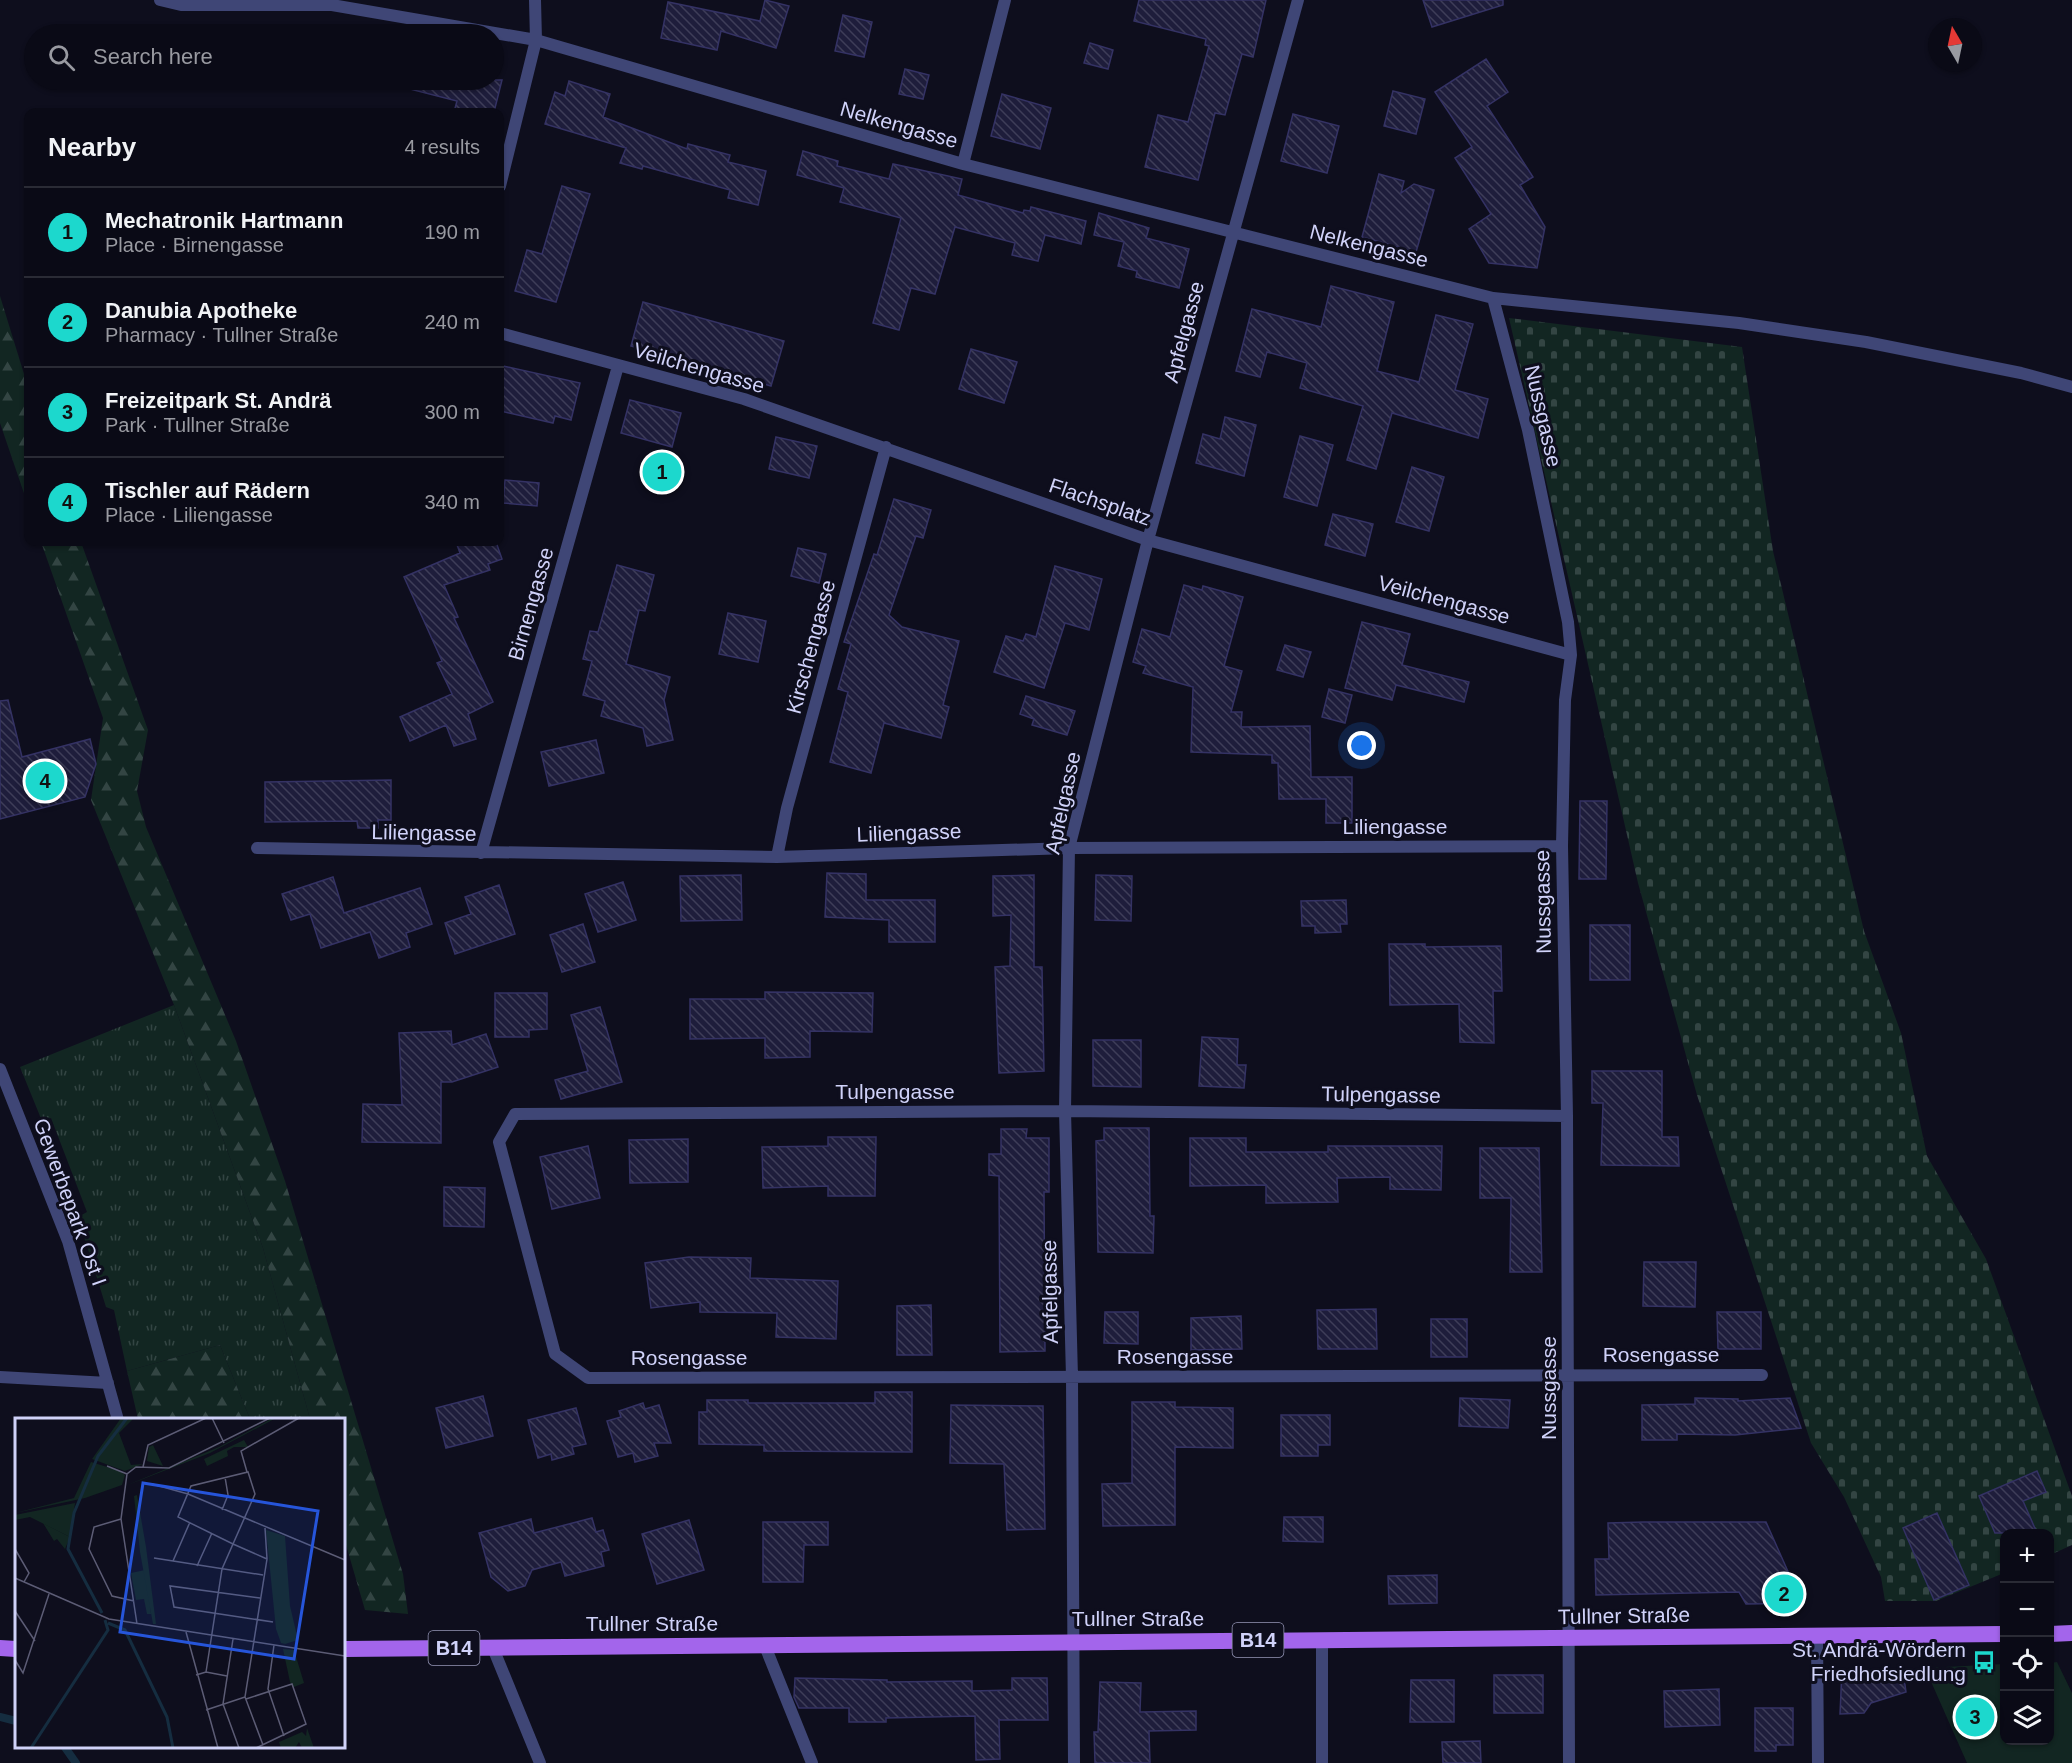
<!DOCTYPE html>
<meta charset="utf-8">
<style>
body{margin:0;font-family:Helvetica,sans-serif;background:#13131f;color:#f1f3f6}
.controls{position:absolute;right:18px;bottom:18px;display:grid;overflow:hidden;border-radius:12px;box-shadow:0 2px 4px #0004}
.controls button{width:54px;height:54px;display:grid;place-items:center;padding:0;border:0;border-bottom:2px solid #2a2b35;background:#0a0a16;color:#f1f3f6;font:30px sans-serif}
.compass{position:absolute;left:1928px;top:18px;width:54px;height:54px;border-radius:50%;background:#0a0a16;box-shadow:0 2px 4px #0004;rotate:351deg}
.you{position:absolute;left:1362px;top:746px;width:21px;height:21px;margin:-15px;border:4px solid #fff;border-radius:50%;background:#1a73e8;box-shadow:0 0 0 9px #1a73e833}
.badge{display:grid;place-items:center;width:39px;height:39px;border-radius:50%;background:#1cd8cd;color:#111;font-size:20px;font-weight:700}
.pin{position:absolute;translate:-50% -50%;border:3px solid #fff;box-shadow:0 2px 6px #0006}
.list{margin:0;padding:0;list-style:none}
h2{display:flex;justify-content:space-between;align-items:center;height:78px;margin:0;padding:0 24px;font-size:26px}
h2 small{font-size:20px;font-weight:400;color:#999aa1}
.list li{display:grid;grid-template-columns:39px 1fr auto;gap:18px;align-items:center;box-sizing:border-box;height:90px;padding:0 24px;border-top:2px solid #2a2b35}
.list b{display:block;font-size:22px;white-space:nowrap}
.list p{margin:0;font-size:20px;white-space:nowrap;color:#999aa1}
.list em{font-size:20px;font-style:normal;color:#999aa1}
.icon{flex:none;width:33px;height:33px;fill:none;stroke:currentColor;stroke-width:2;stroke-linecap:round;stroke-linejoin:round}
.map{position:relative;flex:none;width:2072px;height:1763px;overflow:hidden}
.search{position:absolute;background:#0a0a16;box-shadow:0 2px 4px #0004;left:24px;top:24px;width:480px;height:66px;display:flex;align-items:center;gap:15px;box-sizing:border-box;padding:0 21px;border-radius:33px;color:#999aa1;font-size:22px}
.panel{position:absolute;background:#0a0a16;box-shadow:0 2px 4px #0004;left:24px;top:108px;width:480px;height:438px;border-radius:12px}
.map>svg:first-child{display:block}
.grass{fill:url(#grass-tufts)}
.forest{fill:url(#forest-firs)}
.cemetery{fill:url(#cemetery-stones)}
.park{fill:#122622}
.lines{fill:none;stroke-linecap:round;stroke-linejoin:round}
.stream{stroke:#152d40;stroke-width:8}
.building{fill:url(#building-back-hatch);stroke:#343264;stroke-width:1.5}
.service{stroke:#3f4676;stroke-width:12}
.minor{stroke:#3f4676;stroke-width:12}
.primary{stroke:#a365eb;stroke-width:16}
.labels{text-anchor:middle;stroke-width:6;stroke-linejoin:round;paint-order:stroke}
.shield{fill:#0e0e1d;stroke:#9697b7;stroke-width:1.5}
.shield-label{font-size:20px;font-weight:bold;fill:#d0d2f9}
.street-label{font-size:21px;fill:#d0d2f9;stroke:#0e0e1d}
.poi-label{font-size:21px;fill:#d0d2f9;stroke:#0e0e1d;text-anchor:end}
.inset-river{fill:none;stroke:#152d40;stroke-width:3}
.inset-road{fill:none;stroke:#5c5c75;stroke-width:1.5}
.view{fill:#2655da;fill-opacity:0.15;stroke:#2655da;stroke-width:3}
.inset-edge{fill:none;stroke:#d0d2f9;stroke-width:3}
</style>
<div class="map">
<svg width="2072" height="1763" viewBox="0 0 2072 1763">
<defs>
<pattern id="grass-tufts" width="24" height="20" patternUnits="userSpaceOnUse" patternTransform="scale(1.5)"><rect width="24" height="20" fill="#122622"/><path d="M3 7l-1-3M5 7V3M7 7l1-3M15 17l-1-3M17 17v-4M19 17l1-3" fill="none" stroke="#334543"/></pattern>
<pattern id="forest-firs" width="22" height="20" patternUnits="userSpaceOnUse" patternTransform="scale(1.5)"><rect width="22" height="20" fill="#122622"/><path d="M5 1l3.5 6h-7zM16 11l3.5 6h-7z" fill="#334543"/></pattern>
<pattern id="cemetery-stones" width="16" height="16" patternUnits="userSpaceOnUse" patternTransform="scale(1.5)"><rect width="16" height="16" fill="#122622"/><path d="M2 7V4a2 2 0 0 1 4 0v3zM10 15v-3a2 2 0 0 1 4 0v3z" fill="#334543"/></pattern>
<pattern id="building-back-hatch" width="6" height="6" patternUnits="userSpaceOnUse" patternTransform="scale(1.5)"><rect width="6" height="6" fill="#1e1d3b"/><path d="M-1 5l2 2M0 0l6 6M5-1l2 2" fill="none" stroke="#3e3d58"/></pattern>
</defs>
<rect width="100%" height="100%" fill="#0e0e1d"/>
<path class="grass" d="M174 1005 263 1248 310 1419H250L220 1345 127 1371 114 1310 106 1307 78 1217 87 1212 51 1118 42 1121 20 1067Z"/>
<path class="forest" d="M0 296 28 387V505L0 423Z
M41 542H81L148 730 137 791 146 827 236 1041 285 1181 403 1574 408 1614 365 1610 344 1538V1420L310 1419 263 1248 174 1005 91 800 103 718Z
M220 1345 250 1419H138L127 1371Z"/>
<path class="cemetery" d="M1509 318 1742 347 1773 551 1864 931 1901 1033 1927 1156 1986 1259 2072 1496V1545L2050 1555V1534H2004V1573L1936 1601H1885L1881 1577 1844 1497 1811 1443 1697 1095 1638 883Z"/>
<path class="park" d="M2057 1662 2072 1693V1763H1967L1925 1668 2004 1664V1740H2050V1663Z"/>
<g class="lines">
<path class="stream" d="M0 1717 16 1721
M64 1746 76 1763"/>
</g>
<path class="building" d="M765 0 789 6 776 48 721 31 717 50 661 38 668 2 760 21Z
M1139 0H1266L1253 57 1242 54 1225 115 1215 113 1198 180 1145 167 1158 115 1188 122 1209 46 1205 45 1206 39 1134 21Z
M1423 0H1503V5L1432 27Z
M843 15 872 22 864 57 835 51Z
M1090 43 1113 50 1108 69 1084 63Z
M1486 59 1508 92 1487 106 1533 177 1520 185 1545 227 1537 268 1489 263 1469 229 1491 214 1455 158 1472 147 1435 92Z
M905 69 929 75 923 99 899 94Z
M403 80H502L494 112H454L457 101 402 87Z
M569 81 610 94 603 117 687 149 688 144 730 155 728 162 766 171 758 205 728 198 730 190 643 166 642 169 620 163 626 148 545 124 555 92 565 96Z
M1393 91 1425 99 1416 134 1384 126Z
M1002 94 1051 108 1040 149 991 136Z
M1293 114 1339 126 1327 173 1281 161Z
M803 151 838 161 837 166 889 179 893 164 962 179 958 195 1023 213 1024 210 1030 211 1031 207 1086 221 1081 244 1045 235 1038 261 1012 255 1015 243 955 227 935 294 911 288 899 330 873 323 901 218 840 202 844 188 797 175Z
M1379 174 1404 181 1401 193 1414 184 1434 190 1416 252 1362 237Z
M562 186 590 194 556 302 515 291 527 250 542 254Z
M1099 213 1149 228 1146 238 1189 249 1179 288 1136 277 1137 271 1118 266 1124 242 1094 235Z
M1331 286 1394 302 1377 371 1419 382 1436 315 1473 324 1455 390 1488 399 1478 438 1392 413 1376 469 1347 460 1363 406 1300 388 1307 363 1267 352 1260 377 1236 371 1252 309 1321 327Z
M643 302 784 341 771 386 631 346Z
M971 349 1017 362 1004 403 959 389Z
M503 366 580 383 571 420 555 416 553 423 500 411V381Z
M630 400 681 413 672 447 621 433Z
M1225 417 1256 425 1244 476 1196 463 1203 434 1220 439Z
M1300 436 1333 445 1317 506 1284 497Z
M776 437 817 446 809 478 769 469Z
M656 454 676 459 668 490 648 485Z
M1412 467 1444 477 1429 531 1396 522Z
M505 480 539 483 537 506 503 503Z
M894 499 931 510 923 538 916 536 889 615 902 627 959 641 943 705 949 707 941 738 884 723 871 773 830 762 848 692 838 689 851 644 844 642 874 554 877 555Z
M1333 514 1373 524 1365 556 1325 545Z
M456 542H496L502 559 488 564 490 570 444 585 458 617 454 618 493 702 468 714 476 739 454 746 446 725 410 741 400 717 452 694 437 663 442 661 404 577 460 553Z
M798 548 826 554 819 583 791 576Z
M617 565 654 575 645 611 639 610 626 664 670 677 664 700 673 740 647 746 643 728 601 716 605 701 583 695 592 661 583 659 590 631 598 632Z
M1055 566 1102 579 1089 630 1065 623 1044 688 994 672 1006 636 1023 641 1026 634 1036 637Z
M1184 585 1202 590 1203 586 1243 597 1224 666 1242 671 1231 712H1242L1241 727 1310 726 1311 777H1352V823H1326V799H1279L1278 763H1272V755L1191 752 1193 687 1143 673 1146 666 1133 662 1142 629 1170 637Z
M728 613 766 621 758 662 719 654Z
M1362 622 1410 634 1402 665 1469 682 1464 702 1396 685 1392 700 1345 688Z
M1285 645 1311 652 1303 677 1277 670Z
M1329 689 1352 695 1345 723 1322 717Z
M1026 696 1075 711 1067 735 1032 725 1034 719 1020 714Z
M8 700 22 757 90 739 96 764 85 797 0 819V701Z
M596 740 604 773 549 786 541 752Z
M391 780V820H378V828H358L357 821 265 822V782Z
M1580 801H1607L1606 879H1579Z
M827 873 866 874V900H935V942H889V920L825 917Z
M741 875 742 920 681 921 680 876Z
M1034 875V967H1042L1044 1071 999 1073 995 967 1010 966 1011 915 993 916V876Z
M1096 875 1132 876 1131 921 1095 920Z
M333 877 344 913 420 888 432 924 406 933 410 947 379 958 370 932 321 948 310 914 291 920 282 894Z
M623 882 636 920 598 932 585 894Z
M499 885 515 934 455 954 445 923 471 914 465 897Z
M1346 900 1347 924H1340L1341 932 1315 933V926H1302L1301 901Z
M583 924 595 962 562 972 550 935Z
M1590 925H1630V980H1590Z
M1389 944H1425V947L1501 946 1502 991H1493L1494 1043 1460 1042 1459 1004 1390 1005Z
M765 992 873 993 872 1032 810 1031V1057L765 1058V1038L690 1039V999H765Z
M495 993H547V1029L529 1030V1037H495Z
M600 1007 622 1082 561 1099 555 1080 588 1071 571 1015Z
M451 1031 452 1045 486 1034 498 1067 452 1082H441V1143L362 1142 363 1104 402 1105 399 1033Z
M1202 1037 1238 1039 1237 1065H1246L1244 1088 1199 1086Z
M1093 1040H1141V1087L1093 1086Z
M1592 1071H1662V1137H1678L1679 1166 1601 1165 1603 1103H1592Z
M1104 1128H1149L1150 1216H1154L1153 1253 1098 1252 1096 1141 1104 1140Z
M1001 1129H1027L1026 1138H1049V1192H1044L1045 1351 1000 1352 999 1176 989 1175V1154H1001Z
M828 1137H876L875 1196H828V1186L763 1188 762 1147 828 1146Z
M1190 1138H1246V1152H1328V1146H1442L1441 1190 1390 1189V1177L1337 1178 1338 1202 1266 1203V1185L1190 1186Z
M688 1139V1182L630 1183 629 1140Z
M588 1146 600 1198 552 1209 540 1157Z
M1480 1148H1539L1542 1272H1510L1511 1198H1480Z
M444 1187 485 1188 484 1227 444 1226Z
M689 1257 751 1258 750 1278 838 1281 836 1339 776 1337 777 1313 700 1312V1302L651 1308 645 1263Z
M1644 1262H1696L1695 1307 1643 1306Z
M931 1305 932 1355H897V1306Z
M1376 1309 1377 1349H1318L1317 1310Z
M1105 1312H1138V1344L1104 1343Z
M1717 1312H1761V1349H1718Z
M1241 1316 1242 1349 1191 1350V1318Z
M1431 1319H1467V1357H1431Z
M875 1392H912V1452L764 1451V1445L699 1444V1412H707V1400H748V1403H875Z
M483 1396 493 1436 446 1448 436 1408Z
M1460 1398 1510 1400 1508 1428 1459 1426Z
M1695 1398 1738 1399V1401L1790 1398 1801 1428 1735 1435 1677 1434V1440H1642V1405L1695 1404Z
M1132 1402H1175V1407L1233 1408V1448L1175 1447V1525L1103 1526 1102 1484 1132 1483Z
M643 1403 645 1409 659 1405 671 1443H654L658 1456 635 1462 633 1453 618 1457 607 1421 621 1417 619 1411Z
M951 1405 1043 1406 1045 1529 1007 1530 1004 1464 950 1463Z
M576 1408 586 1444 572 1447 574 1454 552 1460 551 1454 538 1458 528 1420Z
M1281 1415H1330V1445H1318V1456H1281Z
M2037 1471 2046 1492 2023 1501 2037 1533H1995L1979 1496Z
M1937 1513 1969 1585 1934 1600 1903 1528Z
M1284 1517H1323V1542L1283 1541Z
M592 1518 596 1532 603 1530 609 1550 601 1552 604 1566 565 1576 561 1562 532 1570 525 1586 508 1591 491 1577 479 1533 531 1519 534 1533Z
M689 1520 704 1570 657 1584 642 1534Z
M763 1522H828V1545H804L803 1582H763Z
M1644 1522H1766L1802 1603 1746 1604 1739 1592 1596 1595 1595 1559H1609L1608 1523Z
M1437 1575V1603L1389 1604 1388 1576Z
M1842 1670 1903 1671 1906 1692 1871 1703 1864 1713 1840 1714Z
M1494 1675H1543V1713H1494Z
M795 1678 887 1680V1682L972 1681V1691L1012 1690V1678H1047L1048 1720H999L1000 1759 976 1760 975 1716 886 1718V1722H849V1708H799L794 1697Z
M1411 1680H1454V1722H1410Z
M1100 1682 1141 1683 1140 1712 1196 1711V1730L1149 1731 1150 1763H1095L1094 1732H1098Z
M1719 1689 1720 1725 1665 1727 1664 1691Z
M1755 1708H1793V1745H1776V1751H1755Z
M1480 1741 1481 1763H1443L1442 1742Z"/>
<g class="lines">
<path class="service" d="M493 1648 540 1763"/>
<path class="minor" d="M160 0 181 5H332L536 40 963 164 1493 298 1739 323 1866 342 2021 373 2072 387
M963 164 1005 0
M500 186 536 40 535 0
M1493 298 1528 430 1568 622 1571 655 1565 700 1562 846 1567 1116 1569 1763
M500 333 744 399 1148 540 1571 655
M257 848 777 857 1069 848 1562 846
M481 853 618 366
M777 857 787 808 886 447
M0 1069 68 1241 118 1420
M1567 1116 1065 1111 515 1114 499 1142 555 1354 588 1378 1762 1375
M0 1377 108 1383
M1817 1635 1818 1763
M765 1646 812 1763
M1074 1763 1072 1377 1065 1111 1069 848 1148 540 1298 0
M1322 1763V1640"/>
<path class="primary" d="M2050 1634 2072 1633
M0 1648 16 1649
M344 1649 2004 1634"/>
</g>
<defs>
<g id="bus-bare" transform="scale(1.8)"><path d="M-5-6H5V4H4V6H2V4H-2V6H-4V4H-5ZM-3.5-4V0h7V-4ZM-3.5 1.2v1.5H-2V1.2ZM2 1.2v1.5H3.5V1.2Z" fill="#1cd8cd" stroke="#0e0e1d" stroke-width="2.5" paint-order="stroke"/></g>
</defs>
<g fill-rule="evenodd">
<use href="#bus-bare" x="1984" y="1662"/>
</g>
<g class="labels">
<g class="shield">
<rect x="1232.5" y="1623" width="51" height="34" rx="4.5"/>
<rect x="428.5" y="1631" width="51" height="34" rx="4.5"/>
</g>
<g class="shield-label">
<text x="1258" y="1647">B14</text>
<text x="454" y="1655">B14</text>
</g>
<g class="street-label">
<text transform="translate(899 125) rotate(16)" y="7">Nelkengasse</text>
<text transform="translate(1369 246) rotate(14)" y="7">Nelkengasse</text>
<text transform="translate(1184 332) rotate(-75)" y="7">Apfelgasse</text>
<text transform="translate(699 368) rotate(16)" y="7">Veilchengasse</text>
<text transform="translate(1543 416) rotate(77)" y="7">Nussgasse</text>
<text transform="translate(1100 502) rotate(19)" y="7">Flachsplatz</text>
<text transform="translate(1444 600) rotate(15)" y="7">Veilchengasse</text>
<text transform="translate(531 604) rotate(-74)" y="7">Birnengasse</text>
<text transform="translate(811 647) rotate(-75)" y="7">Kirschengasse</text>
<text transform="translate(1063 803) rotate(-78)" y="7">Apfelgasse</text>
<text x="1395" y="834">Liliengasse</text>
<text transform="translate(424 833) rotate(1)" y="7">Liliengasse</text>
<text transform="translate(909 833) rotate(-2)" y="7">Liliengasse</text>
<text transform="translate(1543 902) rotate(-91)" y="7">Nussgasse</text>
<text x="895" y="1099">Tulpengasse</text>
<text transform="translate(1381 1095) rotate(1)" y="7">Tulpengasse</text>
<text transform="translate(70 1202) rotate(70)" y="7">Gewerbepark Ost I</text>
<text transform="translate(1050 1292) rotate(-91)" y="7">Apfelgasse</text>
<text x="1661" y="1362">Rosengasse</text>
<text x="1175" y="1364">Rosengasse</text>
<text x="689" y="1365">Rosengasse</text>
<text transform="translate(1549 1388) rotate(-90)" y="7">Nussgasse</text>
<text transform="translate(1624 1616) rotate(-1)" y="7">Tullner Straße</text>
<text x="1138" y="1626">Tullner Straße</text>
<text x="652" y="1631">Tullner Straße</text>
</g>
<g class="poi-label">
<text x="1966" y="1657">St. Andrä-Wördern<tspan x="1966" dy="24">Friedhofsiedlung</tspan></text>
</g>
</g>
<g transform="translate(15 1418)">
<rect width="330" height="330" fill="#0e0e1d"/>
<path d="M106 0H119L104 15 116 47 128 46 110 53 77 41ZM258 0H261L195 35 110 68 204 29ZM76 44 105 53 110 57 107 67 70 80 0 95 59 80ZM28 105 55 119 50 131 42 121 39 123ZM130 152 134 174 136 196H132L129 181 121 182 116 155Z" fill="#122622"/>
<path d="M229 22 233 29H219L212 33 213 38 192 48 189 41ZM122 77 131 129 141 206H138L125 134 119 78ZM60 85 55 119 15 99 0 102V97ZM292 310 299 330H287L284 324 280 330H266L264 324 287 314 291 318Z" fill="#122622"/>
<path d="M251 112 270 118 275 188 283 222 270 226 266 225 261 211Z" fill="#122622"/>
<path d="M138 27 148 48 132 43 134 29ZM268 231 279 232 289 265 279 269 275 264Z" fill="#122622"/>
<path class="inset-river" d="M87 195 53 131 59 95 83 38 112 0M93 205 110 212 152 299 158 330M16 330 93 212 90 202"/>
<path class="inset-road" d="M197 0 209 25M92 48 112 56M128 49 133 27 191 0M232 54 226 33 284 0M137 66 173 76 330 142M207 92 213 77 210 59M106 101 79 109 74 131 97 178 119 183M0 131 14 155 9 164M139 140 248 157M158 143 175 104M182 148 197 115M0 160 94 201 330 238M245 180 155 168 159 189 258 204M0 193 20 223M122 206 106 101 112 56 121 49 154 50 255 0M171 214 203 330M218 221 208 286 224 330M259 227 253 271 269 318M0 242 8 255 34 176M191 254 207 151 240 76 233 54 176 68 163 99 218 126 252 141M181 257 191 254 212 258M231 281 277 266 291 306 241 330M191 292 230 279M248 327 230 279 252 141 250 110"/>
<path class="view" d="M128 65 303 93 279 241 105 214Z"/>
<rect width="330" height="330" class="inset-edge"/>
</g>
</svg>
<div class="controls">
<button>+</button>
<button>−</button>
<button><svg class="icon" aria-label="locate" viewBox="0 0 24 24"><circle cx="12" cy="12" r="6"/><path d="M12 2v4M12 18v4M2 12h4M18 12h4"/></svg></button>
<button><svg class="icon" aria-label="layers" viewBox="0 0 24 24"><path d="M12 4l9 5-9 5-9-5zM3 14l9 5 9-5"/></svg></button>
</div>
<svg class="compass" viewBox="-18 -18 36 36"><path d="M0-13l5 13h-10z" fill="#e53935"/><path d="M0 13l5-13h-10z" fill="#999aa1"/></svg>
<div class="you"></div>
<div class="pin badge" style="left:662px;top:472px">1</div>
<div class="pin badge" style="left:1784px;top:1594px">2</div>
<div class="pin badge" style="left:1975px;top:1717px">3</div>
<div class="pin badge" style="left:45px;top:781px">4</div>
<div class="search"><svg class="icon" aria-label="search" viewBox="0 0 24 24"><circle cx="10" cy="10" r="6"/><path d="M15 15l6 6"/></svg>Search here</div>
<section class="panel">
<h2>Nearby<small>4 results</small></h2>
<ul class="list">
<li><span class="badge">1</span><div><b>Mechatronik Hartmann</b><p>Place · Birnengasse</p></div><em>190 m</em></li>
<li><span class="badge">2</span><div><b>Danubia Apotheke</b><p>Pharmacy · Tullner Straße</p></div><em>240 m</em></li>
<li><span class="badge">3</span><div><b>Freizeitpark St. Andrä</b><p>Park · Tullner Straße</p></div><em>300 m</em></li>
<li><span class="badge">4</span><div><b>Tischler auf Rädern</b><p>Place · Liliengasse</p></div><em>340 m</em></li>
</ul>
</section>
</div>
